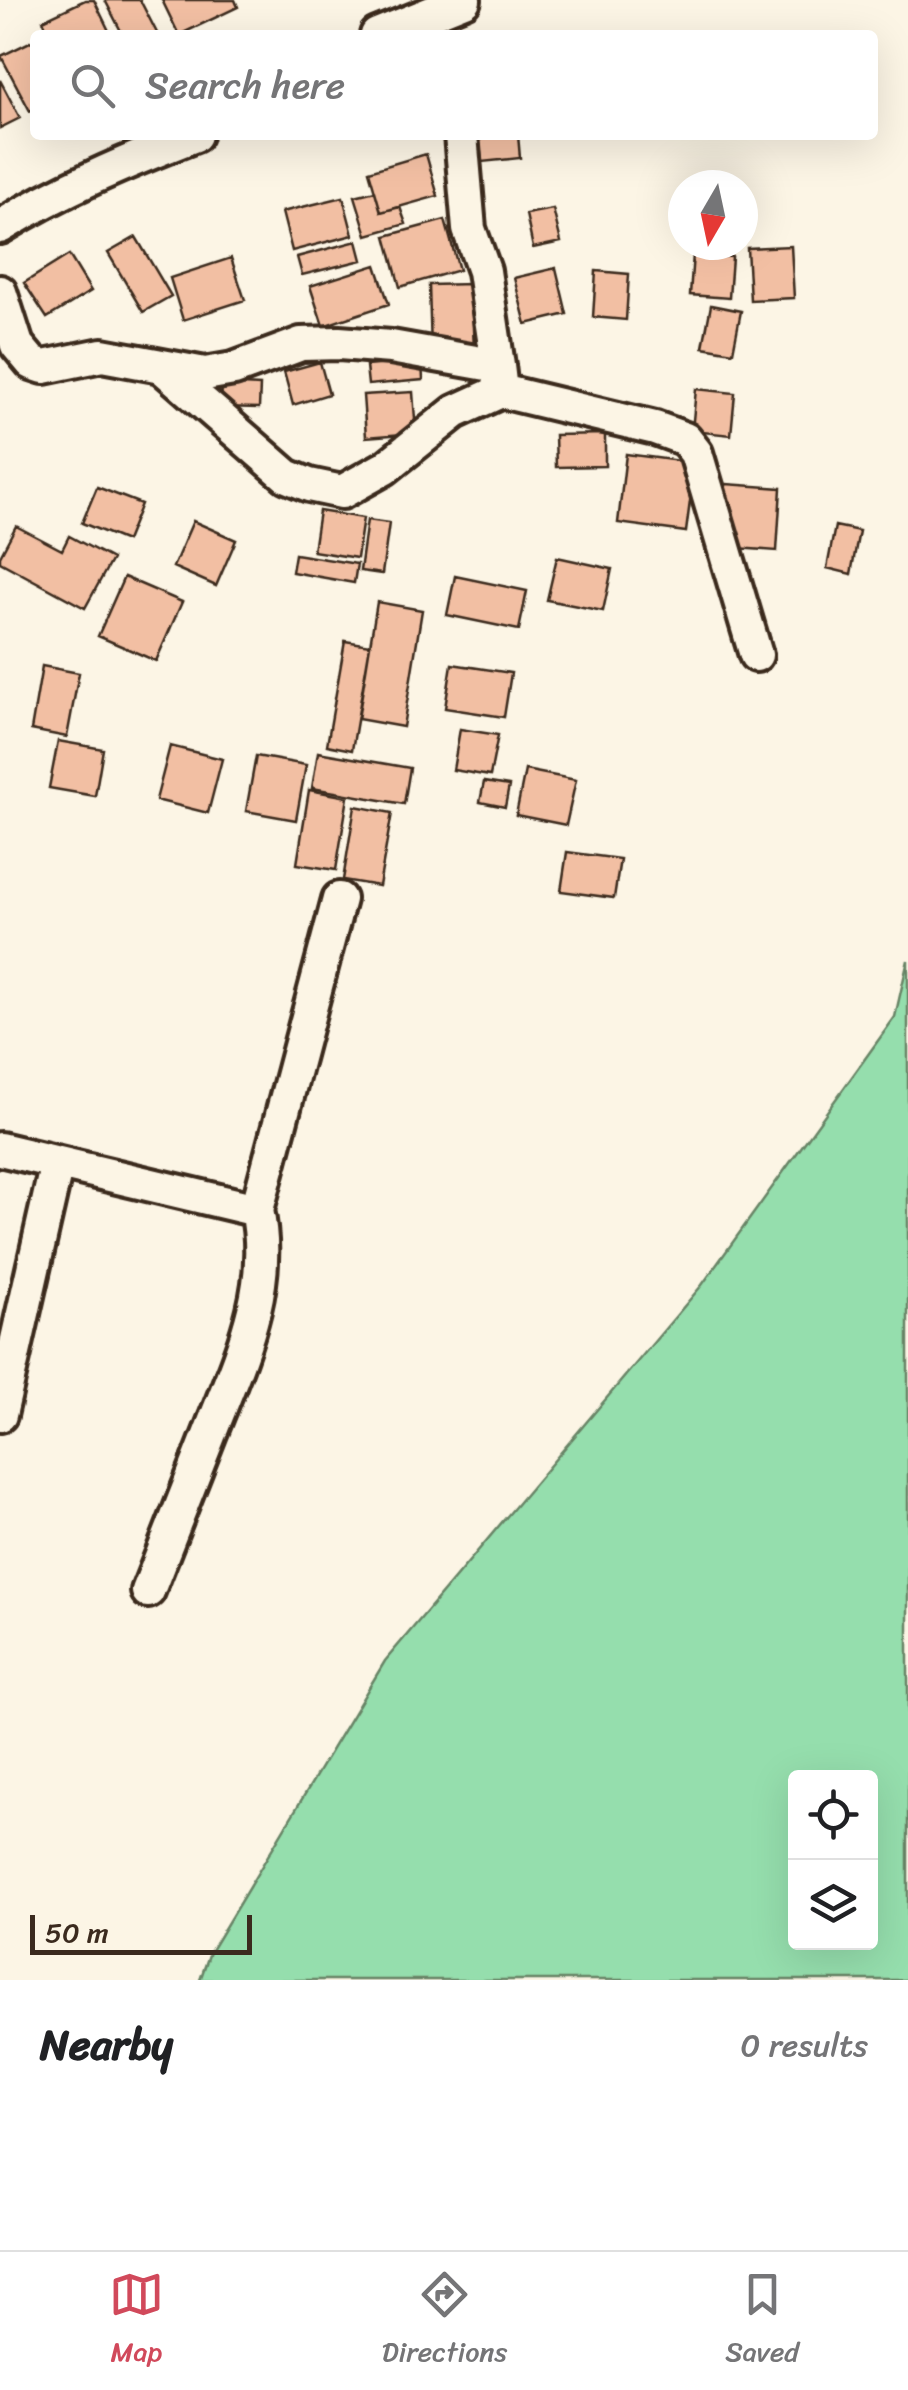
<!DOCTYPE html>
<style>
body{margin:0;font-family:Sriracha,sans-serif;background:#f6f6f6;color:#202124}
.controls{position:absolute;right:30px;bottom:30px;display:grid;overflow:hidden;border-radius:10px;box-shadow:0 10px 40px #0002}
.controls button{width:90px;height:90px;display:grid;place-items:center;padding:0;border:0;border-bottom:2px solid #e0e0e0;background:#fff;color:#202124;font:50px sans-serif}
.compass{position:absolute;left:668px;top:170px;width:90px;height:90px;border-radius:50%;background:#fff;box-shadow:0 10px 40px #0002;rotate:189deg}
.scale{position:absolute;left:30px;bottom:25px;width:222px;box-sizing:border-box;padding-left:10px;border:5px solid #3b2a1e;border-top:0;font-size:28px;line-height:35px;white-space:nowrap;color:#3b2a1e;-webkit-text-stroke:8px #fcf5e5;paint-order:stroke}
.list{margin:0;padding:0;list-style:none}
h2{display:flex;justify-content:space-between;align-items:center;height:130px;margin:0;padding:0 40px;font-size:42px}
h2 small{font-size:32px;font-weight:400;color:#757577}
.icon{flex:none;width:55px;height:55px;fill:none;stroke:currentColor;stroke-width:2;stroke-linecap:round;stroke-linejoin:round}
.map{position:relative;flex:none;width:908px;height:1980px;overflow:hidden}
.search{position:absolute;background:#fff;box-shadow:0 10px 40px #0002;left:30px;right:30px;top:30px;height:110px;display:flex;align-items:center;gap:25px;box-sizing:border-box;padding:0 35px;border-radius:10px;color:#757577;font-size:38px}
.sheet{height:270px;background:#fff}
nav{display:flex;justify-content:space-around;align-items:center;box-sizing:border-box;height:140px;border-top:2px solid #e0e0e0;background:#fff;font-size:28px;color:#757577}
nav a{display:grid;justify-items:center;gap:5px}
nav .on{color:#d1495b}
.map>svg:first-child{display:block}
.green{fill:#95dead;stroke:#688466;stroke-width:2.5;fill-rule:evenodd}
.building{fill:#f2bfa3;stroke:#3b2a1e;stroke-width:2.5}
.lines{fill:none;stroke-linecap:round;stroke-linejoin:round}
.minor-casing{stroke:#3b2a1e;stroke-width:40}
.minor{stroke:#fcf5e5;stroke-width:32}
</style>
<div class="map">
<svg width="908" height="1980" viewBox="0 0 908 1980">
<rect width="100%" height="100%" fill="#fcf5e5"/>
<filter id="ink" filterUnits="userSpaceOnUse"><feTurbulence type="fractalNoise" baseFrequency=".01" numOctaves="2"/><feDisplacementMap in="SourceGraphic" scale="20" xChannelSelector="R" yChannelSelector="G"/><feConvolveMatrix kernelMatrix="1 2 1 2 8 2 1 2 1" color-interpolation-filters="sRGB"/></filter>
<g filter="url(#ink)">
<path class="green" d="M908 960V1980H200L210 1952 385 1661 702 1285 895 1017ZM796 1778H870V1942H796Z"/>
<path class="building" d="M85 0H94L111 35H50L43 20Z
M105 0H140L158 35H123Z
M162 0H235L238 7 179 35Z
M32 41 35 47V108L30 111 1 56Z
M0 80 20 118 0 128Z
M479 135H518L520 158 482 162Z
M426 154 438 196 381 212 369 171Z
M375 191 381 212 400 207 406 224 367 235 355 196Z
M343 197 353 235 292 251 282 212Z
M553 209 561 242 533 248 526 214Z
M445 220 459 270 400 287 386 236Z
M136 237 171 296 143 312 108 253Z
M357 241 362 260 302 275 297 257Z
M791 246 794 298 750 300 747 248Z
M693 254 732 257 729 298 690 295Z
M69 255 91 291 47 318 24 283Z
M231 258 245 300 183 320 170 278Z
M376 265 389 304 323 326 310 286Z
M556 268 567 314 526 324 514 278Z
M596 271 629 274 626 320 593 317Z
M471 284 474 350 431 351 429 285Z
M711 305 741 311 733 352 703 347Z
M422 361 423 380 368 385 366 366Z
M320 362 329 394 293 405 284 372Z
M222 384 260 386 259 408 221 407Z
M696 389 735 393 731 435 692 431Z
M413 392 416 433 366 437 363 395Z
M605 434V466L556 467 555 435Z
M626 454 695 463 686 532 618 523Z
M726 484 781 488 777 551 722 547Z
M97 487 141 504 126 541 82 523Z
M319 511 363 518 357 558 313 551Z
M367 520 389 523 382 574 360 571Z
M193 521 236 540 216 586 173 567Z
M16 526 62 550 69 536 112 559 85 608 0 562V556Z
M835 526 859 531 851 574 827 568Z
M295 554 357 564 354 583 292 572Z
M557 557 612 569 603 611 547 600Z
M455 576 527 591 519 630 447 615Z
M124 577 182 602 156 661 98 636Z
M377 602 422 610 403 727 358 719Z
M345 641 370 645 352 750 327 745Z
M452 664 511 673 504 717 445 708Z
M42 666 79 673 67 737 31 730Z
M460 729 498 735 490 776 453 770Z
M58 741 103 749 95 796 49 788Z
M170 746 222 759 208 813 156 800Z
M318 752 410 768 404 804 312 788Z
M256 756 306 765 296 820 246 811Z
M525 770 576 780 566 825 516 815Z
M484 782 509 786 505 807 480 802Z
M309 790 348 797 336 870 297 864Z
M355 806 392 813 379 886 343 880Z
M567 852 620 859 614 898 561 891Z"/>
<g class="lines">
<g class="minor-casing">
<path id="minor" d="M377 35 464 0
M461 135 469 229 484 271 498 366
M0 227C61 189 128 161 195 135
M0 292 17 345 32 363 44 367 102 355 205 374 234 369 301 344 339 343 391 347 498 366 501 391
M161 366 287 476 309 485 342 492 385 468 455 412 501 391 655 428 685 439 696 453 756 655
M0 1149 257 1210 339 899
M0 1415 57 1163
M148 1591C169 1538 189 1486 210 1433 238 1361 274 1289 257 1210"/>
</g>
<use href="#minor" class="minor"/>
</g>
</g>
</svg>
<div class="controls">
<button><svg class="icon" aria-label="locate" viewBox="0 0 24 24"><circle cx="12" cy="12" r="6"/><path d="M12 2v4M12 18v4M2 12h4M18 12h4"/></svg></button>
<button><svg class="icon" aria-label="layers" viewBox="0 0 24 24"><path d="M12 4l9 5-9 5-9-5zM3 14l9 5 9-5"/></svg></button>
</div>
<svg class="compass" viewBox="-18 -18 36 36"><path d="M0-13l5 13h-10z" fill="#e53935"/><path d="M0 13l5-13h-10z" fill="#757577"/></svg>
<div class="scale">50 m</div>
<div class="search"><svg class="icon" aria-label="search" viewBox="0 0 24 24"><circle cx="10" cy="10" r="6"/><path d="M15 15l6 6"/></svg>Search here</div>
</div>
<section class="sheet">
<h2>Nearby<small>0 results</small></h2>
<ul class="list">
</ul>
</section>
<nav>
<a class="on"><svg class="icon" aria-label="map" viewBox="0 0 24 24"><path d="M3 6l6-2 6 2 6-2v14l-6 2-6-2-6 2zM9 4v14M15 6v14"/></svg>Map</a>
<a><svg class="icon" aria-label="directions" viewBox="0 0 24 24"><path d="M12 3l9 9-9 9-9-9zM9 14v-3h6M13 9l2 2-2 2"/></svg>Directions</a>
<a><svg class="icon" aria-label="saved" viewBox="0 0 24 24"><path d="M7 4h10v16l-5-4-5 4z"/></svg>Saved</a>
</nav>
